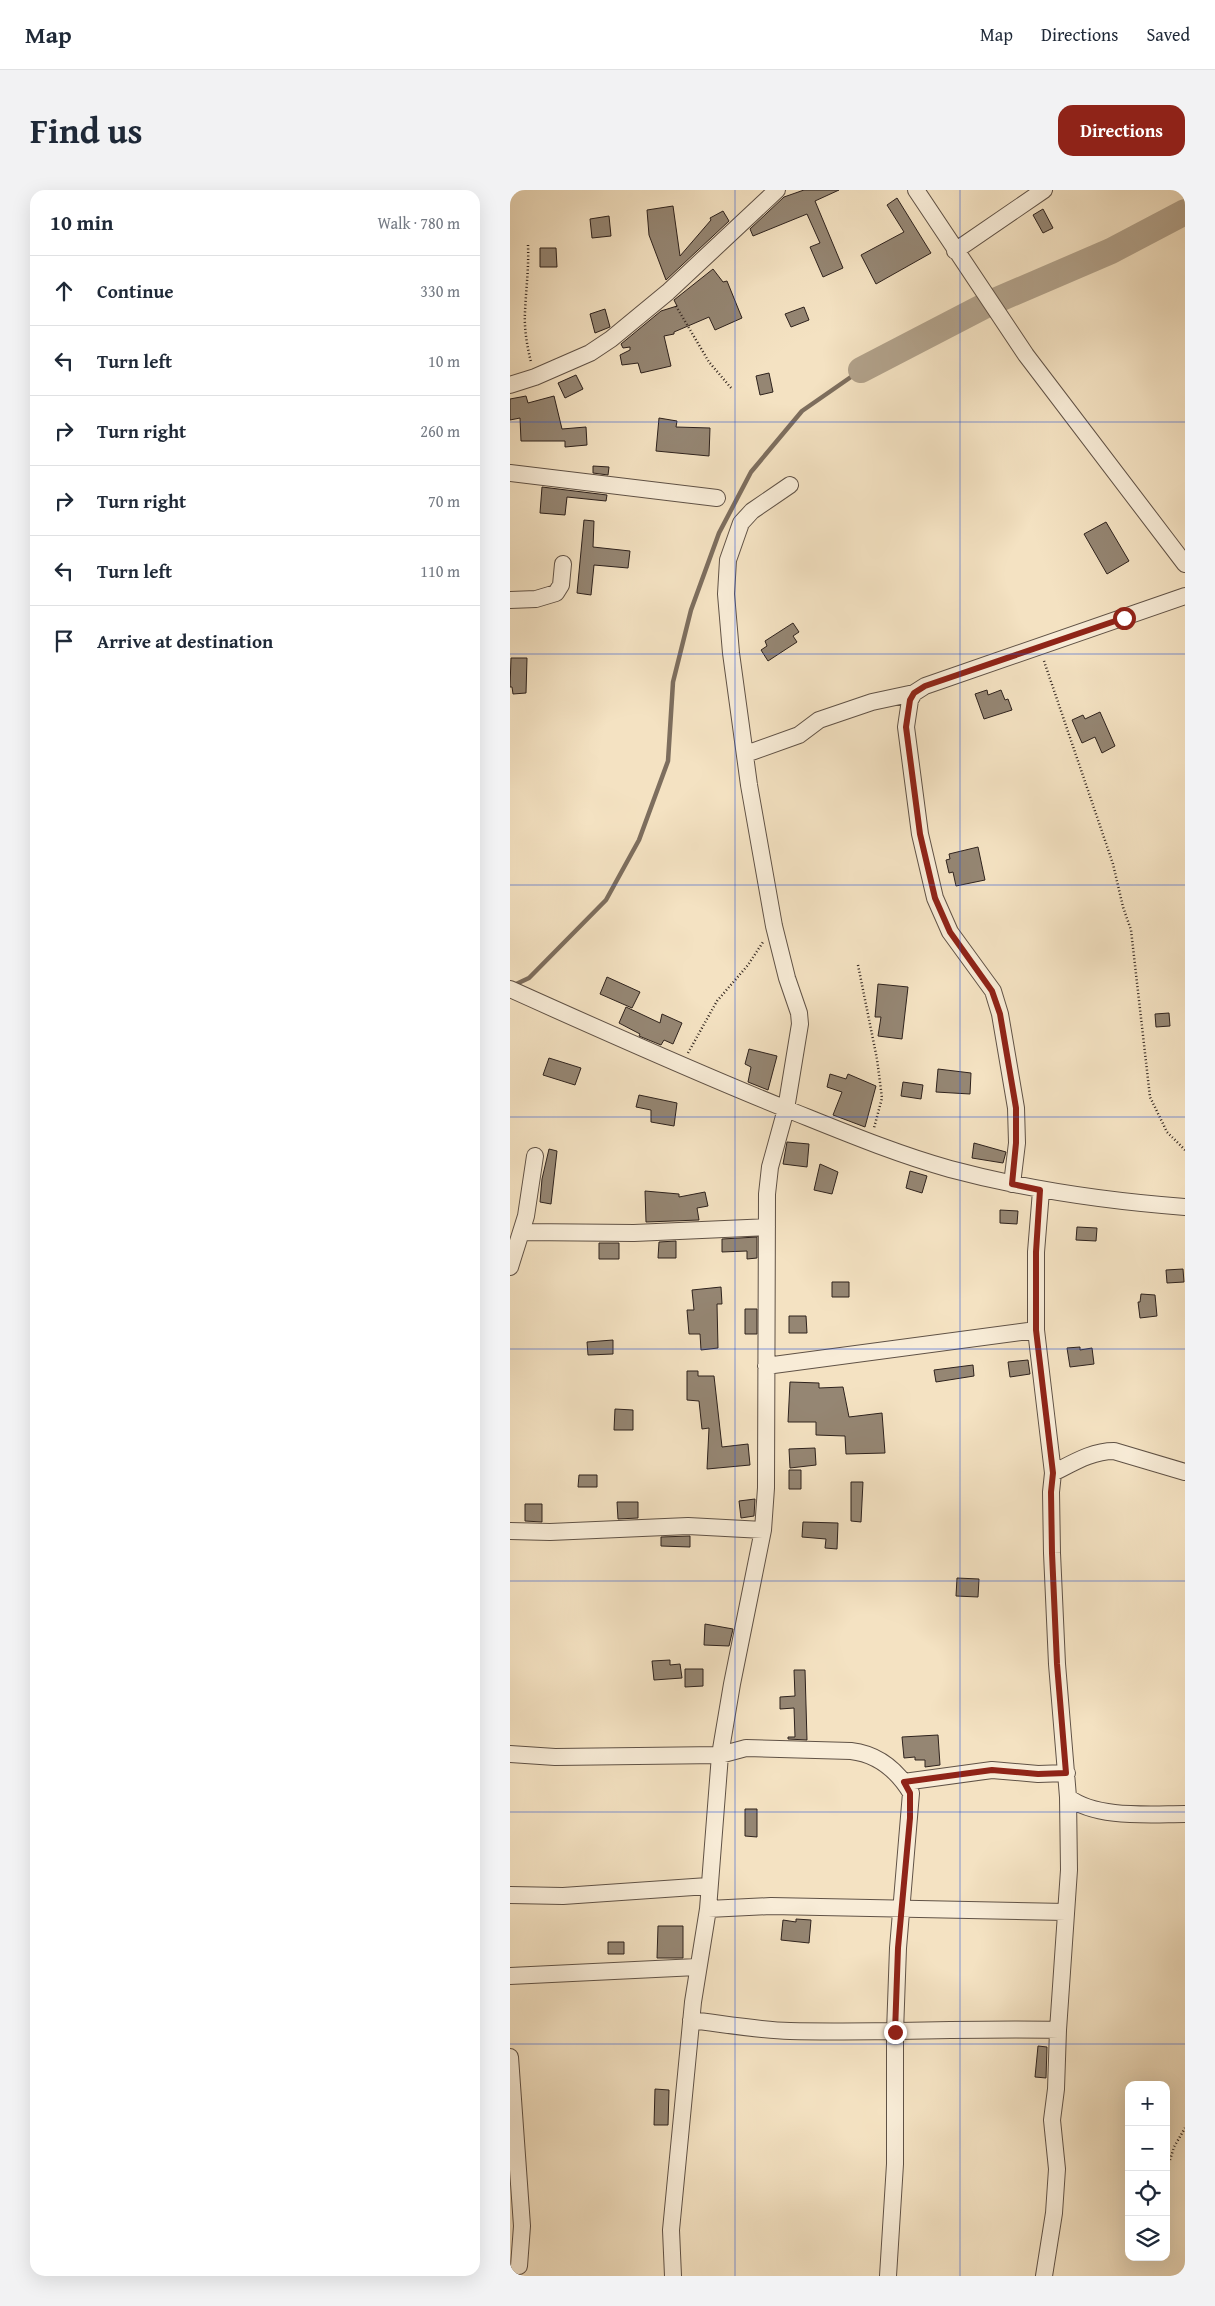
<!DOCTYPE html>
<meta charset="utf-8">
<style>
body{margin:0;font-family:"Gentium Book Plus",serif;background:#f2f2f3;color:#1f2937}
.controls{position:absolute;right:15px;bottom:15px;display:grid;overflow:hidden;border-radius:10px;box-shadow:0 5px 20px #0002}
.controls button{width:45px;height:45px;display:grid;place-items:center;padding:0;border:0;border-bottom:1px solid #e0e1e3;background:#fff;color:#1f2937;font:25px sans-serif}
.stop{position:absolute;width:15px;height:15px;margin:-11px;border:4px solid #8f2418;border-radius:50%;background:#fff}
.stop.end{background:#8f2418;border-color:#fff;box-shadow:0 1px 5px #0008}
.list{margin:0;padding:0;list-style:none}
h2{display:flex;justify-content:space-between;align-items:center;height:65px;margin:0;padding:0 20px;font-size:21px}
h2 small{font-size:16px;font-weight:400;color:#747a83}
.list li{display:grid;grid-template-columns:32px 1fr auto;gap:15px;align-items:center;box-sizing:border-box;height:70px;padding:0 20px;border-top:1px solid #e0e1e3}
.list b{display:block;font-size:19px;white-space:nowrap}
.list em{font-size:16px;font-style:normal;color:#747a83}
.icon{flex:none;width:28px;height:28px;fill:none;stroke:currentColor;stroke-width:2;stroke-linecap:round;stroke-linejoin:round}
.map{position:relative;flex:none;width:675px;height:2086px;overflow:hidden;border-radius:15px}
header{display:flex;align-items:center;gap:30px;box-sizing:border-box;height:70px;padding:0 25px;background:#fff;border-bottom:1px solid #e0e1e3}
header strong{font-size:24px}
nav{display:flex;gap:28px;margin-inline-start:auto;font-size:18px}
.intro{display:flex;align-items:center;justify-content:space-between;box-sizing:border-box;height:120px;padding:0 30px}
h1{margin:0;font-size:35px}
.button{padding:12px 22px;border-radius:15px;background:#8f2418;color:#fff;font-size:18px;font-weight:700}
main{display:flex;gap:30px;padding:0 30px}
aside{flex:1;background:#fff;border-radius:15px;box-shadow:0 5px 20px #0002}
.map>svg:first-child{display:block}
.lines{fill:none;stroke-linecap:round;stroke-linejoin:round}
.stream{stroke:#7d6e5e;stroke-width:4.5}
.river{stroke:#b1a18a;stroke-width:26}
.building{fill:#958673;stroke:#2e221d}
.street-casing{stroke:#605246;stroke-width:18}
.path{stroke:#2e221d;stroke-width:2.5;stroke-dasharray:1 2.5;stroke-linecap:butt}
.street{stroke:#f8ecd7;stroke-width:16}
.route{stroke:#8f2418;stroke-width:6}
.grid{fill:none;stroke:#1d4ed8;stroke-width:1;stroke-opacity:0.55}
</style>
<header>
<strong>Map</strong>
<nav><a>Map</a><a>Directions</a><a>Saved</a></nav>
</header>
<div class="intro"><h1>Find us</h1><a class="button">Directions</a></div>
<main>
<aside>
<h2>10 min<small>Walk · 780 m</small></h2>
<ul class="list">
<li><svg class="icon" aria-label="ahead" viewBox="0 0 24 24"><path d="M12 20V5M6 11l6-6 6 6"/></svg><div><b>Continue</b></div><em>330 m</em></li>
<li><svg class="icon" aria-label="left" viewBox="0 0 24 24"><path d="M17 20v-9H6M10 6l-5 5 5 5"/></svg><div><b>Turn left</b></div><em>10 m</em></li>
<li><svg class="icon" aria-label="right" viewBox="0 0 24 24"><path d="M7 20v-9h11M14 6l5 5-5 5"/></svg><div><b>Turn right</b></div><em>260 m</em></li>
<li><svg class="icon" aria-label="right" viewBox="0 0 24 24"><path d="M7 20v-9h11M14 6l5 5-5 5"/></svg><div><b>Turn right</b></div><em>70 m</em></li>
<li><svg class="icon" aria-label="left" viewBox="0 0 24 24"><path d="M17 20v-9H6M10 6l-5 5 5 5"/></svg><div><b>Turn left</b></div><em>110 m</em></li>
<li><svg class="icon" aria-label="arrive" viewBox="0 0 24 24"><path d="M6 21V4h12l-3 4 3 4H6"/></svg><div><b>Arrive at destination</b></div></li>
</ul>
</aside>
<div class="map">
<svg width="675" height="2086" viewBox="0 0 675 2086">
<rect width="100%" height="100%" fill="#f4e2c2"/>
<filter id="stains"><feTurbulence type="fractalNoise" baseFrequency=".004" numOctaves="4"/><feColorMatrix values="0 0 0 0 .2 0 0 0 0 .09 0 0 0 0 .02 0 0 0 .5 -.17"/></filter>
<radialGradient id="worn" r=".72"><stop offset=".6" stop-color="#630" stop-opacity="0"/><stop offset="1" stop-color="#630" stop-opacity=".3"/></radialGradient>
<g class="lines">
<path class="stream" d="M4 795 19 788 96 710 129 650 158 571 163 492 181 420 209 343 241 282 292 221 351 180"/>
<path class="river" d="M351 180 480 113 601 61 675 22"/>
</g>
<path class="building" d="M294 0H329L305 11 333 78 313 87 300 57 310 53 297 24 243 46 240 39 274 7Z
M387 8 421 63 366 94 351 65 394 42 377 15Z
M163 16 170 66 201 30 200 28 213 21 219 31 156 90 139 45 137 20Z
M533 19 543 38 533 43 523 25Z
M99 26 101 46 82 48 80 29Z
M30 58H46L47 77H30Z
M203 79 213 92 217 91 232 128 205 140 199 127 164 142V144L154 146 161 176 131 183 128 173 112 175 110 165 120 160V157L113 158 111 154 151 121 167 116 164 110Z
M294 117 299 130 281 137 275 124Z
M95 119 100 137 85 143 80 124Z
M259 183 263 202 250 205 246 186Z
M66 185 73 199 55 208 48 193Z
M16 206 18 213 44 206 52 239 76 237 77 255 55 257V251H11L10 228 0 230V209Z
M149 228 167 231 166 237 200 238 199 266 146 261Z
M83 276 99 277 98 285 83 283Z
M32 297 97 305 96 311 57 307 55 325 30 323Z
M74 330 84 331 83 357 120 361 118 378 84 375 81 405 67 403Z
M596 332 619 371 597 384 574 344Z
M283 433 289 442 283 446 287 452 258 471 251 460 257 456 255 451Z
M1 468H17L16 503 3 504 2 497H0Z
M477 500 478 505 491 500 495 510 498 509 502 520 474 529 465 504Z
M590 522 605 556 592 563 585 547 572 553 562 530 573 525 575 529Z
M468 657 475 690 446 696 443 682 439 683 436 670 440 669 439 664Z
M97 787 130 802 122 818 90 804Z
M368 794 398 797 392 849 368 846 371 827H365Z
M116 817 150 833 152 824 172 833 163 854 154 850 151 855 129 846 130 844 109 833Z
M659 823 660 836 646 837 645 824Z
M239 859 267 866 258 900 238 892 241 877 235 874Z
M39 868 71 878 65 895 33 885Z
M428 879 461 883 460 904 426 902Z
M320 884 336 889 338 884 366 896 355 937 323 925 332 902 317 897Z
M393 892 413 895 411 909 391 906Z
M129 905 167 913 164 936 141 932V920L126 917Z
M277 952 299 954 297 977 273 974Z
M464 953 496 962 493 973 462 968Z
M39 959 47 961 41 1014 30 1012 32 989Z
M310 974 328 982 322 1004 304 1000Z
M400 981 417 986 412 1003 396 998Z
M135 1001 169 1004V1007L195 1002 198 1016 187 1018 189 1030 136 1032Z
M490 1020 508 1021 507 1034 490 1033Z
M567 1037 587 1038 586 1051 566 1050Z
M247 1047V1068L237 1069V1061L212 1062V1049Z
M166 1051V1068H148L149 1052Z
M89 1053H109V1069H89Z
M673 1079 674 1092 657 1093 656 1080Z
M322 1092H339V1107H322Z
M211 1097 212 1114H207L208 1158 191 1160 190 1144H179L177 1120H184L182 1100Z
M631 1104 645 1105 647 1126 630 1128 628 1112H630Z
M235 1119H247V1144H235Z
M279 1126H296L297 1143H279Z
M103 1150V1164L78 1165 77 1152Z
M570 1157V1160L582 1158 584 1174 560 1177 557 1158Z
M518 1170 520 1184 500 1187 498 1172Z
M463 1175 464 1186 426 1192 424 1180Z
M177 1181H188V1186H204L212 1257 238 1254 240 1275 197 1279 199 1238 192 1239 189 1211 177 1210Z
M280 1192 309 1193V1198L333 1197 339 1227 372 1223 375 1263 336 1264 335 1246 306 1245V1232H278Z
M105 1219 123 1220V1240H104Z
M305 1258 306 1275 280 1278 279 1259Z
M279 1280H291V1299H279Z
M69 1285H87V1297H68Z
M341 1292H353L351 1332 341 1331Z
M245 1309 244 1326 231 1328 229 1311Z
M107 1312H128V1328L108 1329Z
M15 1314H32V1332L15 1331Z
M293 1332 328 1333 327 1359 315 1358 316 1349 292 1347Z
M180 1346V1357L151 1356V1347Z
M447 1388 469 1389 468 1407 446 1406Z
M195 1434 223 1439 219 1456 194 1455Z
M160 1470V1475L170 1474 172 1488 144 1490 142 1471Z
M175 1479H193V1496L175 1497Z
M284 1480H295L297 1550 278 1549V1547H285L284 1518 270 1519V1507L285 1506Z
M428 1545 430 1575 415 1577V1570H405V1567L394 1568 392 1547Z
M235 1619H247V1647L235 1646Z
M286 1729 301 1730 299 1753 271 1750 273 1730 286 1732Z
M148 1736H173V1768H147Z
M98 1752H114V1764H98Z
M528 1856 537 1857 536 1888 525 1887Z
M145 1899 159 1900 158 1935H144Z"/>
<g class="lines">
<g class="street-casing">
<path id="street" d="M406 0 516 165 675 374
M445 61 534 0
M0 195 25 187 80 163 101 149 158 102 267 0
M0 283 207 308
M0 410 26 409 46 403 51 395 53 374
M236 564 289 545 309 530 362 512 404 503
M0 799C91 840 182 881 274 918 329 940 383 963 440 979 518 1000 596 1011 675 1017
M502 994 507 953 506 918 490 824 483 801 440 742 425 708 410 644 396 537 400 510 404 503 415 496 675 406
M531 1001 526 1062V1140L543 1283 541 1302 542 1363 547 1474 558 1607 559 1680 548 1840 546 1899 542 1930 547 1979 544 2023 534 2086
M12 1042 124 1043 257 1037
M0 1077 16 1026 25 966
M256 1176 526 1140
M543 1283C563 1273 582 1261 604 1261L675 1282
M0 1341 40 1342 178 1336 253 1340
M0 1564 45 1567 210 1565 236 1558 341 1561C367 1564 387 1580 401 1603L388 1758 385 1842V1974L378 2086
M394 1592 482 1580 528 1584 557 1583
M558 1607C586 1629 640 1624 675 1624
M0 1705 53 1706 198 1696
M198 1719 261 1716 556 1722
M0 1786 187 1777
M181 1830C214 1834 247 1840 280 1841 370 1843 459 1838 548 1840
M0 1867 12 2036 9 2076
M163 2086 161 2040 183 1812 198 1719 210 1565 222 1494 253 1340 256 1298 257 1004 260 977 276 919 290 834 289 823 277 788 264 736 239 595 221 463 216 404 218 370 231 333 242 321 280 295"/>
</g>
<path class="path" d="M18 55C19 77 16 99 15 122 14 138 17 156 21 172
M166 116 199 172 222 199
M534 471 603 674 613 717 621 740 640 907 657 942 675 960
M348 775 367 869 372 908 364 938
M178 863 207 811 238 775 253 752
M660 1970 664 1957 675 1938"/>
<use href="#street" class="street"/>
</g>
<g class="lines">
<path class="route" d="M385 1842 388 1758 400 1628V1603L394 1592 482 1580 528 1584 556 1583 547 1474 542 1363 541 1302 543 1283 526 1140V1062L530 1000 502 994 506 953V918L490 824 482 801 440 742 425 708 410 644 396 537 400 510 404 503 415 496 614 428"/>
</g>
<path class="grid" d="M225 0V2086M450 0V2086M0 232H675M0 464H675M0 695H675M0 927H675M0 1159H675M0 1391H675M0 1622H675M0 1854H675"/>
<rect width="100%" height="100%" filter="url(#stains)"/>
<rect width="100%" height="100%" fill="url(#worn)"/>
</svg>
<div class="controls">
<button>+</button>
<button>−</button>
<button><svg class="icon" aria-label="locate" viewBox="0 0 24 24"><circle cx="12" cy="12" r="6"/><path d="M12 2v4M12 18v4M2 12h4M18 12h4"/></svg></button>
<button><svg class="icon" aria-label="layers" viewBox="0 0 24 24"><path d="M12 4l9 5-9 5-9-5zM3 14l9 5 9-5"/></svg></button>
</div>
<div class="stop" style="left:614px;top:428px"></div>
<div class="stop end" style="left:385px;top:1842px"></div>
</div>
</main>
